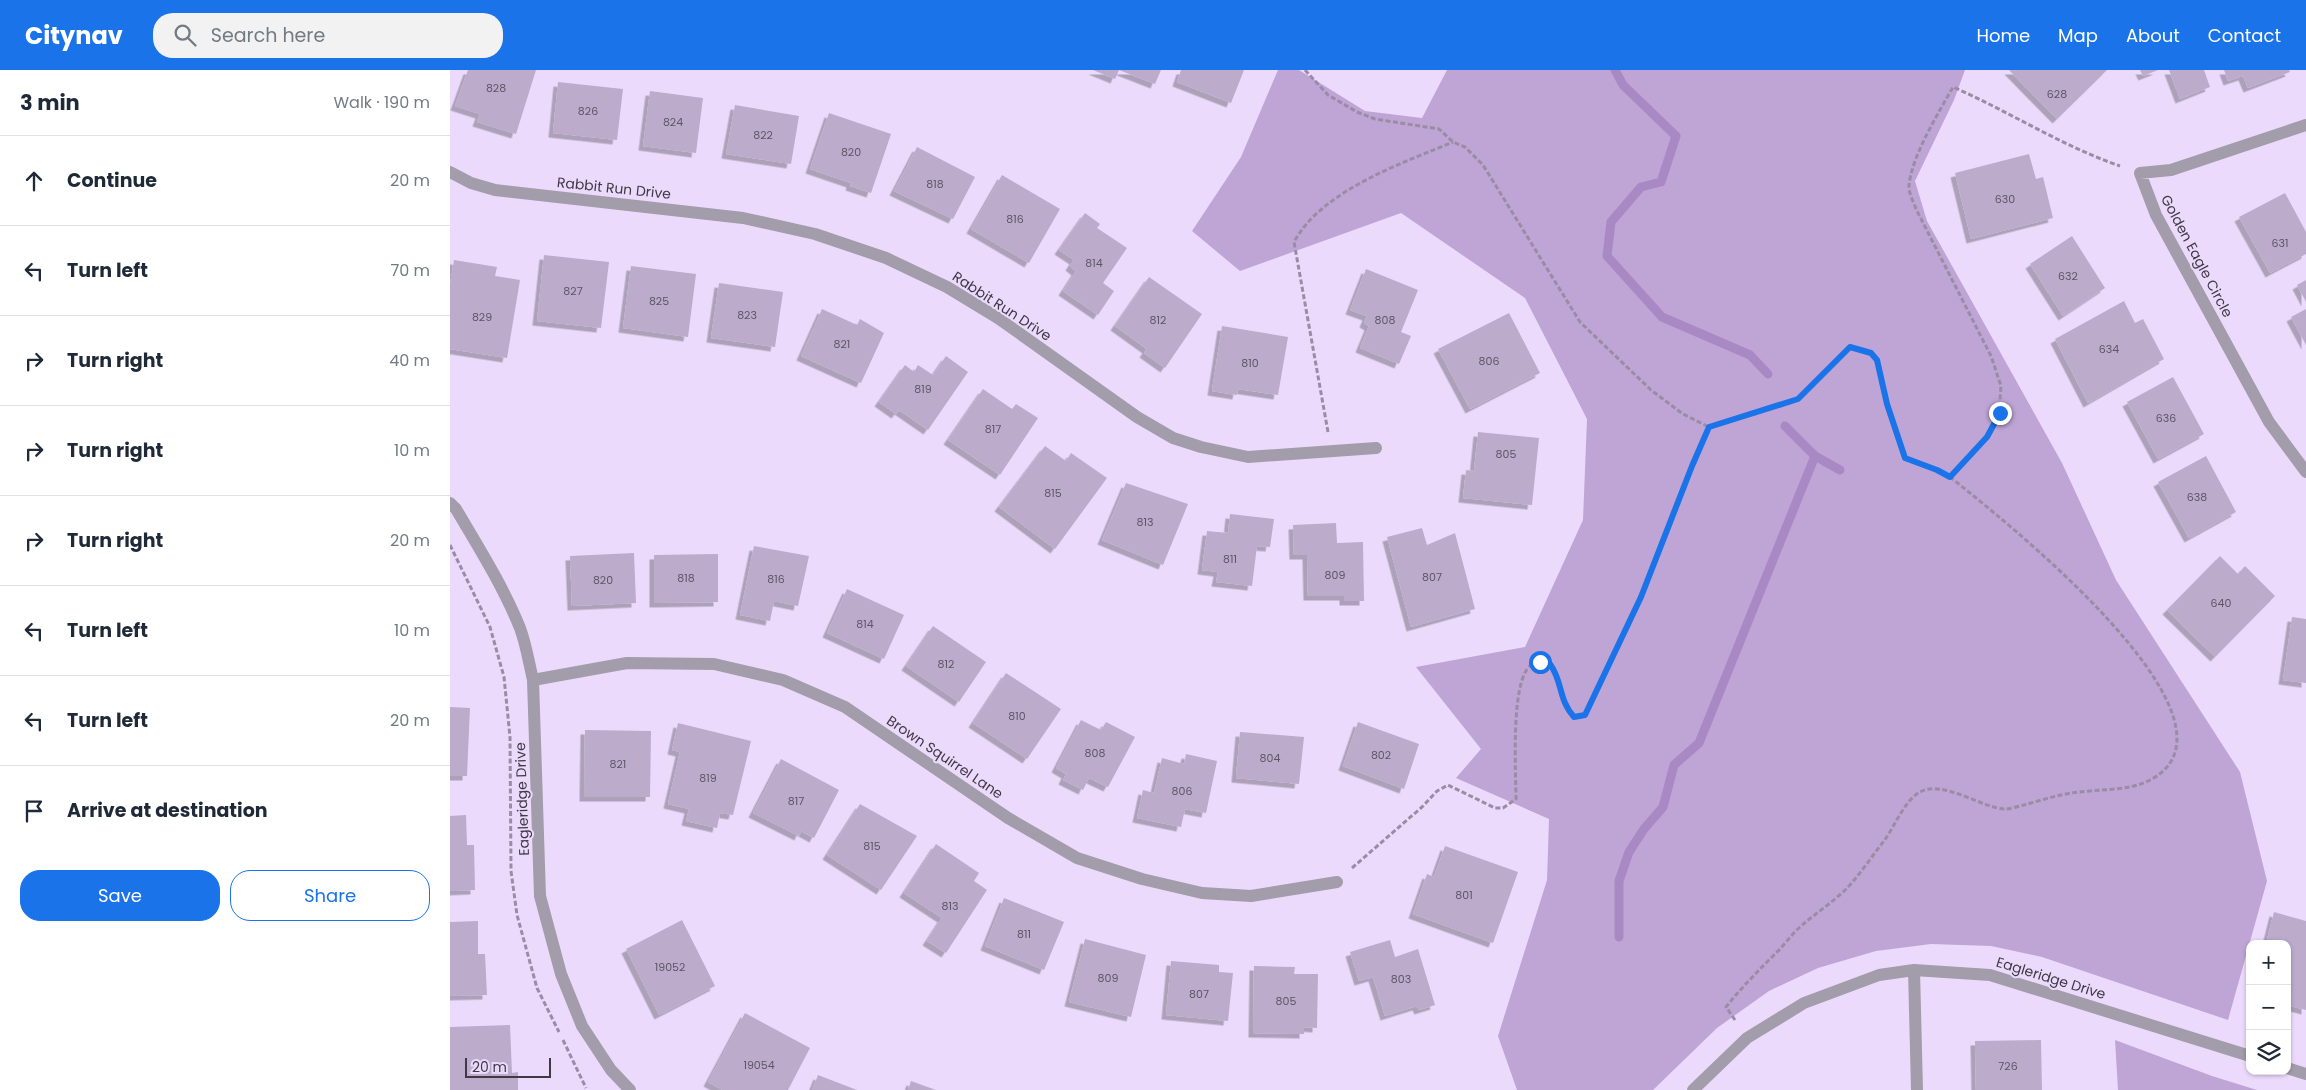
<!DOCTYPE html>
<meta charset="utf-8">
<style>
body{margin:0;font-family:Poppins,sans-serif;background:#f2f2f3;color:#1f2937}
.controls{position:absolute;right:15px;bottom:15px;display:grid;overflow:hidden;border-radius:10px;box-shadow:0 1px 4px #0004}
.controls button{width:45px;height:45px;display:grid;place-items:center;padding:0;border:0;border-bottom:1px solid #e0e1e3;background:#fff;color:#1f2937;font:25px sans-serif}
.scale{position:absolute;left:15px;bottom:12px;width:86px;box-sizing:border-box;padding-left:5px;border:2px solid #3f3845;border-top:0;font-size:14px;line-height:18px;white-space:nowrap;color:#3f3845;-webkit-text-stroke:4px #ecdafc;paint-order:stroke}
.stop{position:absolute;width:15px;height:15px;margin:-11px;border:4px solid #1a73e8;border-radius:50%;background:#fff}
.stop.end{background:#1a73e8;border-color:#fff;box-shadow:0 1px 5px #0008}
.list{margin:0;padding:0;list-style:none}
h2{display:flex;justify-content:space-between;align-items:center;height:65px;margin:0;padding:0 20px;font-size:21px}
h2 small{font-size:16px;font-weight:400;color:#747a83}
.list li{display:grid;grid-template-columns:32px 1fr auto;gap:15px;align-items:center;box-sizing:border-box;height:90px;padding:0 20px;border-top:1px solid #e0e1e3}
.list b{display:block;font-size:19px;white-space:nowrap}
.list em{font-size:16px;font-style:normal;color:#747a83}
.actions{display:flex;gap:10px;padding:15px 20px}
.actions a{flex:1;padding:11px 0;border:1px solid #1a73e8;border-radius:20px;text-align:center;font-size:18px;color:#1a73e8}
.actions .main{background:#1a73e8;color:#fff}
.icon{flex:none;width:28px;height:28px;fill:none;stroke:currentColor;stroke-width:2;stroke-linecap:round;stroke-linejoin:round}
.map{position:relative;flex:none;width:1856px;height:1020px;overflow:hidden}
header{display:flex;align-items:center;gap:30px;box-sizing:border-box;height:70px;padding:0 25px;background:#1a73e8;color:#fff}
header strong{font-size:24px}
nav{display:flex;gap:28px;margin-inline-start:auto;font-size:18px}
.search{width:350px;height:45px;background:#f2f2f3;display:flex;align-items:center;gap:12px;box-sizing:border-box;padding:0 18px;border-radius:20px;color:#747a83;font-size:19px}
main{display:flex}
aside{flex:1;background:#fff}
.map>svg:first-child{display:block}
.green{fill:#bfa5d6}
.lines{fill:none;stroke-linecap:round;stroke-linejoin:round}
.stream{stroke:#a989c4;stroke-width:9}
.building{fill:#bdabcc;filter:url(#shadow)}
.path{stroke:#998ca4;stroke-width:3;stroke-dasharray:5 2.5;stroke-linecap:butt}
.minor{stroke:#a39caa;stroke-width:12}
.route{stroke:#1a73e8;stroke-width:6}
.labels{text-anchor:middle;stroke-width:4;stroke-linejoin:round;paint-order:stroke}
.number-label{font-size:11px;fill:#5e5567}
.street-label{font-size:14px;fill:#3f3845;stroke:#ecdafc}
</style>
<header>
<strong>Citynav</strong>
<div class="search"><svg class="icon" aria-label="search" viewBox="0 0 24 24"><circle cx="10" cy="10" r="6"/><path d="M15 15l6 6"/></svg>Search here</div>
<nav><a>Home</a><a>Map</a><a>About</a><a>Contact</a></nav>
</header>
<main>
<aside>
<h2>3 min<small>Walk · 190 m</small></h2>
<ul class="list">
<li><svg class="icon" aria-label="ahead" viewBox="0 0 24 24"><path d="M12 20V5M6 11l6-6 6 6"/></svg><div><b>Continue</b></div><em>20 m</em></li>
<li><svg class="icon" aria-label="left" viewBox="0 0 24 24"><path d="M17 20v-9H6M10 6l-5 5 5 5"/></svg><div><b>Turn left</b></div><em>70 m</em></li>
<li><svg class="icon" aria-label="right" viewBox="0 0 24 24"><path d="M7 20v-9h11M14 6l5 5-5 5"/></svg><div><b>Turn right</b></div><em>40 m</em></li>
<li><svg class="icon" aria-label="right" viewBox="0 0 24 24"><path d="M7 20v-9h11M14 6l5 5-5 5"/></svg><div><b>Turn right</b></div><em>10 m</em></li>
<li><svg class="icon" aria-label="right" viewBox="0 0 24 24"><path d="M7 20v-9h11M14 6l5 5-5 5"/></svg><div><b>Turn right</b></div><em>20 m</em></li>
<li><svg class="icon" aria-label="left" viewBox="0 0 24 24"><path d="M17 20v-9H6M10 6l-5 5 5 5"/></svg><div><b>Turn left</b></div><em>10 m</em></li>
<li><svg class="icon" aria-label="left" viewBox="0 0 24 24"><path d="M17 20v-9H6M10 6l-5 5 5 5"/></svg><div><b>Turn left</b></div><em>20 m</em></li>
<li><svg class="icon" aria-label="arrive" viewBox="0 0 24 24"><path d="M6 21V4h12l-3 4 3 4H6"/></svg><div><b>Arrive at destination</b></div></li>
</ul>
<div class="actions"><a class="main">Save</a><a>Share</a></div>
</aside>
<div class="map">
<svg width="1856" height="1020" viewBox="0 0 1856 1020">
<defs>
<filter id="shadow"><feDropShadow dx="-4.5" dy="4.5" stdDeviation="0" flood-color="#0004"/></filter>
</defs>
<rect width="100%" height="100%" fill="#ecdafc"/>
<path class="green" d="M828 0H849L915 41 972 48 997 0H1515L1504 30 1465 111 1477 151 1612 393 1666 510 1790 702 1817 811 1778 950 1592 887 1541 876 1481 874 1426 881 1368 898 1319 921 1267 958 1203 1020H1067L1048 966 1097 810 1099 749 1006 708 1031 679 966 597 1075 577 1133 450 1137 349 1075 228 951 143 790 201 742 161 791 87Z
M1665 970 1762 1006 1807 1020H1668Z"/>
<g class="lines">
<path class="stream" d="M1165 0 1173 15 1226 66 1211 112 1191 117 1161 152 1157 186 1212 247 1300 285 1318 304
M1335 356 1365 386 1390 400
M1169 867V811L1179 782 1194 759 1213 737 1224 695 1249 673 1365 386"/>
</g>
<path class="building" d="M18 0H86L66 64 27 52 30 44 5 36Z
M643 0H669L665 9Z
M669 0H711L705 14Z
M731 0H794L781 33 727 12Z
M1559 0H1657L1607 49Z
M1690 0H1708L1693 6Z
M1719 0H1754L1760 17 1730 29Z
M1774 0H1839L1840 2 1798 18 1793 6 1778 11Z
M108 12 173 19 167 70 103 63Z
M200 21 253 28 246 83 193 76Z
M285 35 349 46 341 94 276 84Z
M379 43 441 64 421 123 400 116 401 113 360 99Z
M467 77 525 107 503 149 444 121Z
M1579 84 1586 109 1593 107 1603 148 1521 169 1505 103Z
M552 105 610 139 579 193 521 159Z
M1835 123 1856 162V184L1820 203 1789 147Z
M635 143 650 154 647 158 677 178 653 213 664 221 648 245 613 221 626 201 620 196 624 190 609 180Z
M1622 166 1655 218 1613 246 1580 194Z
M94 185 159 192 151 258 87 251Z
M4 190 47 197 45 206 70 210 57 288 0 279V215Z
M181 196 246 204 238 267 173 258Z
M916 199 968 220 951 262 961 266 949 294 910 278 919 256 914 253 917 246 900 240Z
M699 207 752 244 715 298 694 283 697 279 665 256Z
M1856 210V232L1847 215Z
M269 213 333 222 325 277 261 268Z
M1674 231 1685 253 1693 249 1714 289 1638 333 1605 269Z
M372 239 407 255 410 249 434 263 411 313 351 286Z
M1856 239V275L1841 247Z
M1059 243 1090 303 1020 339 988 279Z
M772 256 838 267 828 325 788 319 787 325 762 321Z
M496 286 518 302 478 360 449 340 446 344 429 332 455 295 464 302 468 295 483 305Z
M1723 307 1754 364 1708 389 1677 332Z
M533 319 562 339 566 334 588 348 550 405 498 370Z
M1028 362 1089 368 1082 435 1013 428 1016 400 1024 401Z
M595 376 616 391 621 383 657 408 605 479 549 437Z
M1756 386 1786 442 1739 468 1708 412Z
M676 413 738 434 713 495 652 470Z
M780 444 824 449 820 477 807 476 802 516 766 512 768 502 752 500 757 461 778 463Z
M886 453 887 473 913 472 914 531H894V526H858L857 485H844L843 455Z
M972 458 977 475 1005 463 1025 539 961 557 937 467Z
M304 476 359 486 348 536 324 531 320 551 290 545Z
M184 483 186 533 122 536 120 486Z
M268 484V532L204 533V485Z
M1770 486 1788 504 1795 496 1825 526 1765 587 1717 540Z
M397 519 454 545 434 589 377 563Z
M1842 547 1856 549V613L1833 610Z
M483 556 536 592 509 632 456 596Z
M556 603 611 639 577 689 523 653Z
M0 637 20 638 17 706H0Z
M631 650 651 660 656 652 685 667 658 717 639 708 633 720 613 710 616 704 606 698Z
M908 652 969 674 954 719 893 696Z
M228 653 301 671 283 745 270 743 267 758 236 751 239 739 218 734 230 682 222 680Z
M135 660 201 661 200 727H134Z
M790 662 854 667 849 714 786 708Z
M736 684 767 691 756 743 735 739 731 757 687 748 693 720 704 723 712 688 734 694Z
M331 689 389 720 364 768 351 761 349 766 303 743Z
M410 734 467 766 431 820 377 785Z
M16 745 17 775H24L25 820 0 821V746Z
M486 774 529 803 524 811 537 820 496 883 477 871 492 848 454 823Z
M995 776 1068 802 1043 873 963 844 977 804 984 807Z
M554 828 614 852 594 900 535 876Z
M1824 842 1856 851V940L1837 935V874H1816Z
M232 850 265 916 209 945 176 879Z
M28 851V884H35L37 925 0 926V852Z
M635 869 696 885 681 947 619 932Z
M940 870 945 887 968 879 985 935 969 940 967 936 935 946 923 907 909 911 900 882Z
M721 891 769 895V902L783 903 778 951 716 945Z
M804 896 845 897 844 904H868L867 958 854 957V964L803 963Z
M295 943 360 978 338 1020H273L258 1012Z
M60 955 62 1003 68 1002V1020H0V957Z
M1591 970 1592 1020H1526L1525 971Z
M368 1005 407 1020H362Z
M461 1011 486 1020H458Z"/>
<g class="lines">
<path class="path" d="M855 0 878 25 907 42 925 49 989 59 1003 72 1015 77 1033 95 1130 252 1201 320 1233 344 1259 357 1348 329 1400 277 1421 283 1427 290 1437 334 1455 388 1487 400 1500 407 1537 367 1549 343 1551 316 1541 286 1466 139C1464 133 1459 124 1459 117 1460 89 1489 42 1503 17 1560 42 1612 76 1670 96
M878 362 844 172C872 120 953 93 1003 72
M0 475 40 557 54 607 60 667 61 801 67 845 87 918 109 962
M902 798 972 737 987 721 998 715 1045 738H1053L1066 729C1066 704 1060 610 1081 595 1087 591 1094 593 1100 594L1106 602 1115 637 1124 647 1135 645 1191 527 1241 397 1259 357
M1285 950 1276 937C1291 918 1307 902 1324 885 1333 877 1340 866 1349 858 1363 845 1379 835 1393 822 1408 808 1421 787 1434 771 1445 756 1454 731 1470 722 1493 709 1533 739 1556 739 1561 739 1569 736 1574 735 1592 730 1610 724 1629 722 1652 719 1681 721 1702 709 1808 649 1545 443 1500 407
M113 970 136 1018"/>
<path class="minor" d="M1856 55 1721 100 1690 103 1706 145 1819 352 1856 402
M0 102 21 113 45 120 293 148 365 164 436 188 497 217 548 248 687 347 723 368 751 377 798 387 926 378
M0 433 6 439C29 478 53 516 70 558 76 574 79 593 83 610L90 826 111 904 132 956 161 1000 180 1020
M83 610 177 593 264 594 333 610 395 637 558 748 627 788 692 809 752 823 801 826 887 812
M1464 900 1467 1020
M1837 998 1856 1004
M1243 1020 1297 968 1354 933 1429 905 1464 900 1540 905 1800 986"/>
</g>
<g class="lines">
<path class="route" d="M1090 592 1100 594C1113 612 1108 629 1124 647L1135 645 1191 527 1242 396 1259 357 1348 329 1400 277 1421 283 1427 290 1437 334 1455 388 1487 400 1500 407 1537 367 1550 343"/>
</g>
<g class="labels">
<g class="number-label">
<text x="46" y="22">828</text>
<text x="1607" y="28">628</text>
<text x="138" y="45">826</text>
<text x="223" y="56">824</text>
<text x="313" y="69">822</text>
<text x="401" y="86">820</text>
<text x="485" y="118">818</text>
<text x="1555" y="133">630</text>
<text x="565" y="153">816</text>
<text x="1830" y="177">631</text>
<text x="644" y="197">814</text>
<text x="1618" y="210">632</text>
<text x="123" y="225">827</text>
<text x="209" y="235">825</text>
<text x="297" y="249">823</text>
<text x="32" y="251">829</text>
<text x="708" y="254">812</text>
<text x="935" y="254">808</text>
<text x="392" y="278">821</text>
<text x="1659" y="283">634</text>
<text x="1039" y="295">806</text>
<text x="800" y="297">810</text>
<text x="473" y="323">819</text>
<text x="1716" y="352">636</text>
<text x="543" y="363">817</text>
<text x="1056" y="388">805</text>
<text x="603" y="427">815</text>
<text x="1747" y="431">638</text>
<text x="695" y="456">813</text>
<text x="780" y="493">811</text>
<text x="885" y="509">809</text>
<text x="982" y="511">807</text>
<text x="236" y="512">818</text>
<text x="326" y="513">816</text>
<text x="153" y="514">820</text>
<text x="1771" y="537">640</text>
<text x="415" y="558">814</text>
<text x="496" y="598">812</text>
<text x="567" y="650">810</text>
<text x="645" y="687">808</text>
<text x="931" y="689">802</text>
<text x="820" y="692">804</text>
<text x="168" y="698">821</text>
<text x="258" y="712">819</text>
<text x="732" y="725">806</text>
<text x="346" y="735">817</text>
<text x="422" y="780">815</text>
<text x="1014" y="829">801</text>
<text x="500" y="840">813</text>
<text x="574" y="868">811</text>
<text x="220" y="901">19052</text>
<text x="658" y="912">809</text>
<text x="951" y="913">803</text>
<text x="749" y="928">807</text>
<text x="836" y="935">805</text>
<text x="309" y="999">19054</text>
<text x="1558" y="1000">726</text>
</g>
<g class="street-label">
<text transform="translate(164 118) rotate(6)" y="5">Rabbit Run Drive</text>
<text transform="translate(1747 186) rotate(62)" y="5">Golden Eagle Circle</text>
<text transform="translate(552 236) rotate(33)" y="5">Rabbit Run Drive</text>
<text transform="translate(495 687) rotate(34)" y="5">Brown Squirrel Lane</text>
<text transform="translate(72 729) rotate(-92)" y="5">Eagleridge Drive</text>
<text transform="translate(1601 908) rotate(17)" y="5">Eagleridge Drive</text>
</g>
</g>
</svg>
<div class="controls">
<button>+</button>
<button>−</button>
<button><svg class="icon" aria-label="layers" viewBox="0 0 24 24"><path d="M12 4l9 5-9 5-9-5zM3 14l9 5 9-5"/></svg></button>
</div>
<div class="scale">20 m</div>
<div class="stop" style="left:1090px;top:592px"></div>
<div class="stop end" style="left:1550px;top:343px"></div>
</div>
</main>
